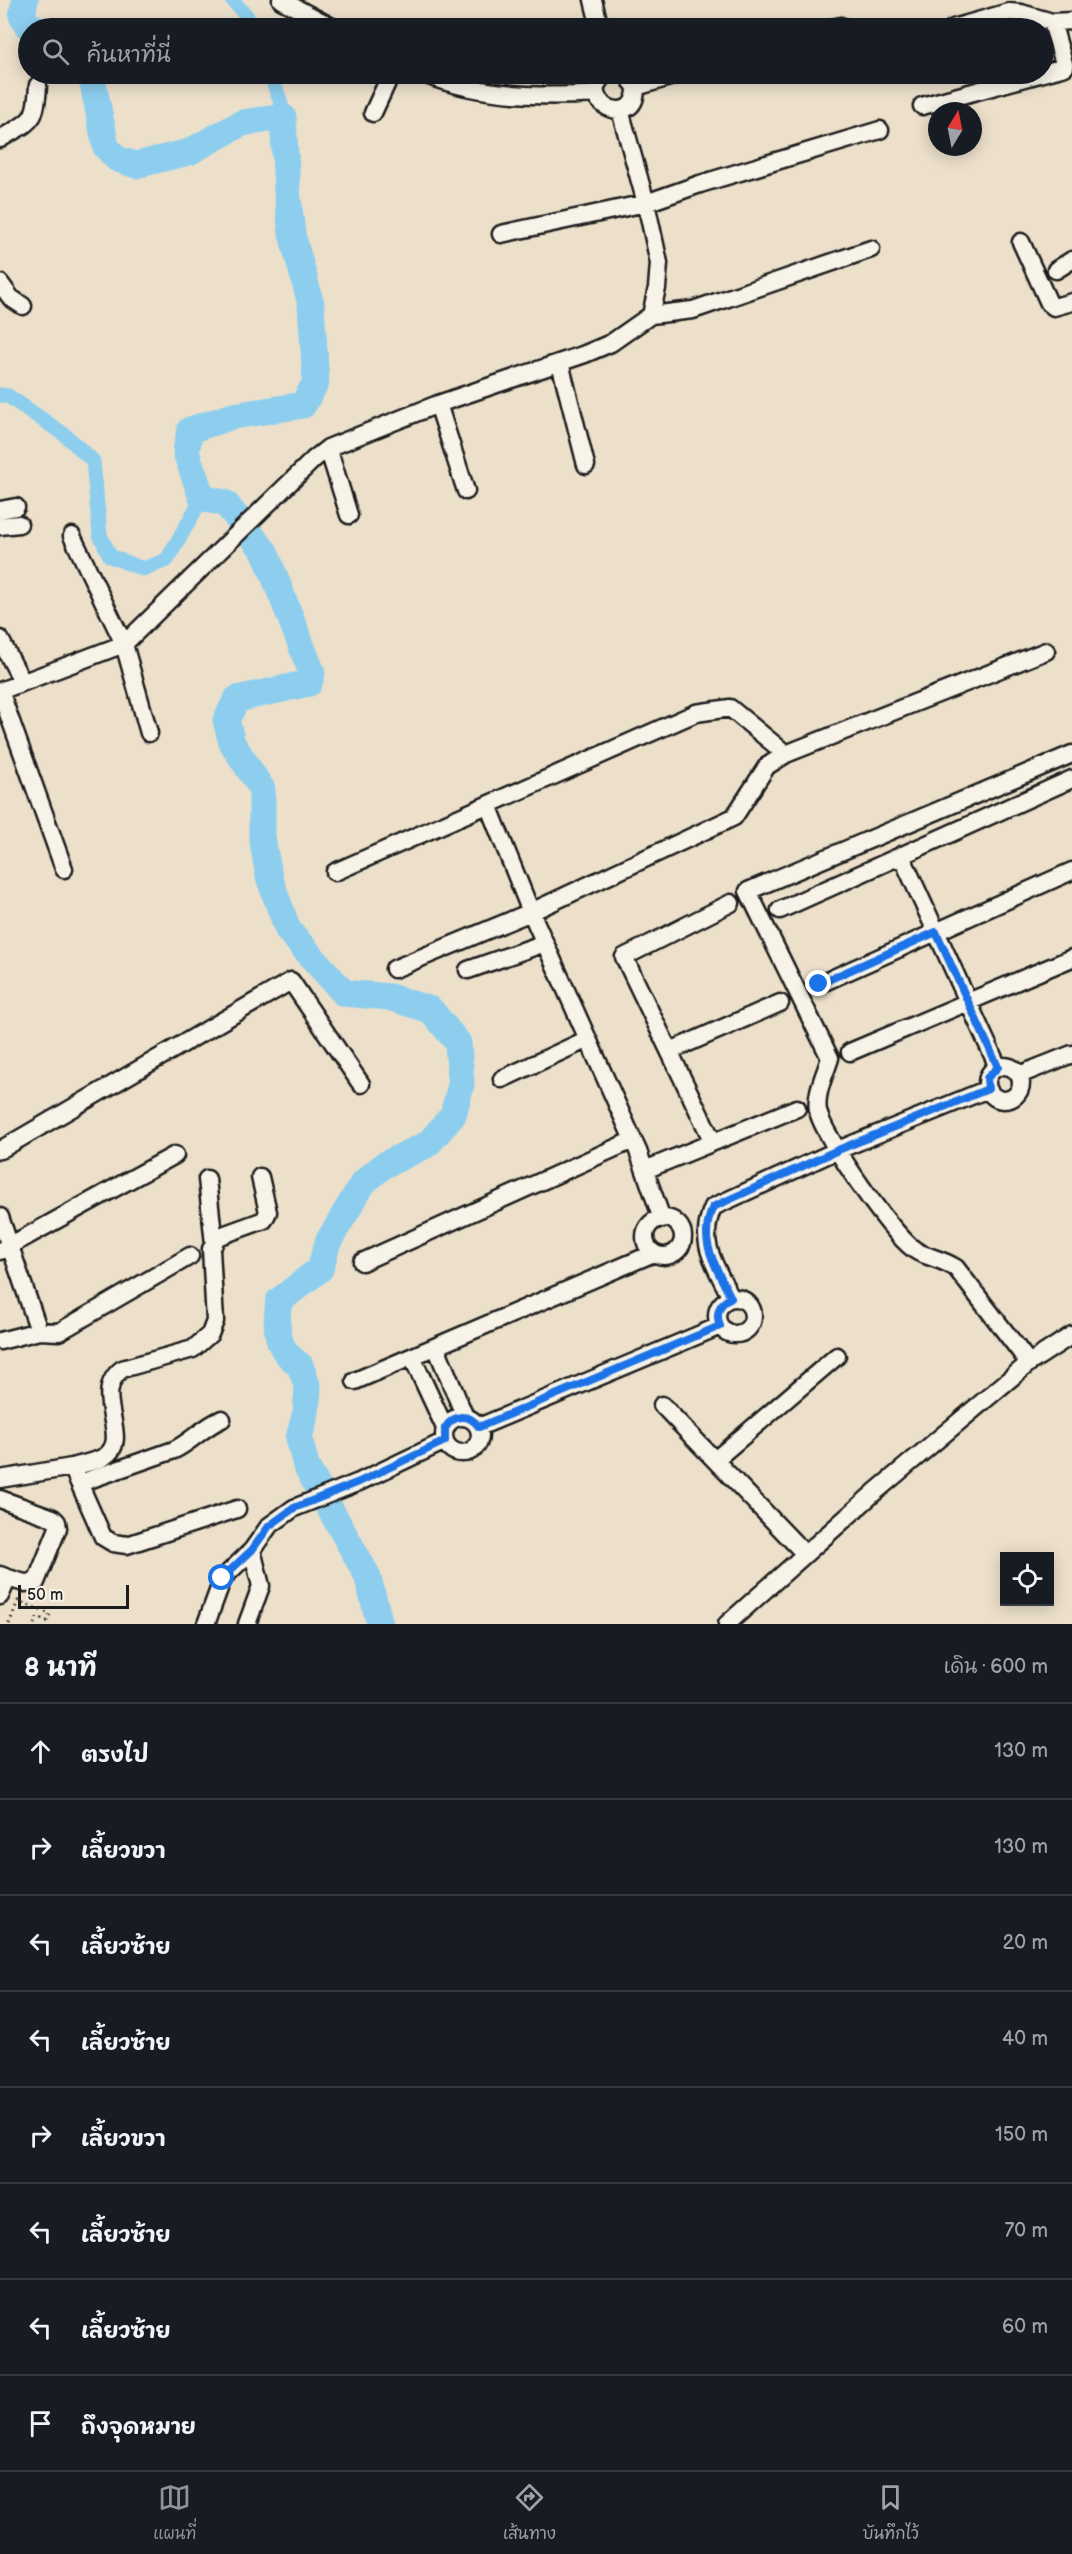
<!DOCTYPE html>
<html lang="th">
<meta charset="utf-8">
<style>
body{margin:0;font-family:"Balsamiq Sans","Playpen Sans Thai",sans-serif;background:#242831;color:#f1f3f6}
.controls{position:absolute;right:18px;bottom:18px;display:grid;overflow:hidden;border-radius:0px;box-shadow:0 3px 15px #0003}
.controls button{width:54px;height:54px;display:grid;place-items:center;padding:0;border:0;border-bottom:2px solid #363941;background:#171b24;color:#f1f3f6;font:30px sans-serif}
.compass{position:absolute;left:928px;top:102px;width:54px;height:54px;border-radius:50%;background:#171b24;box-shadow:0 3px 15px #0003;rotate:10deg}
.scale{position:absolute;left:18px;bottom:15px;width:111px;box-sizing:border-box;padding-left:6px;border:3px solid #1c1c1c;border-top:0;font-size:16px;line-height:21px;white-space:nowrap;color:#1c1c1c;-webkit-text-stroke:4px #f7f3e8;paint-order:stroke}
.stop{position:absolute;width:18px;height:18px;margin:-14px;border:4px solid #1a73e8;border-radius:50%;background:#fff}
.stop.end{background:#1a73e8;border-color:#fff;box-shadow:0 2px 6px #0008}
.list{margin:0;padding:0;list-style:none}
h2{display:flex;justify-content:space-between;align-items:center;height:78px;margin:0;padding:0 24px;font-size:26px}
h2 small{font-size:20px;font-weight:400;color:#9ea1a6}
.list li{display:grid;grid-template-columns:39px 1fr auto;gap:18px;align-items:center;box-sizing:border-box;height:96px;padding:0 24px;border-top:2px solid #363941}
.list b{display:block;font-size:22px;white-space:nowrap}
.list em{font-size:20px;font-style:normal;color:#9ea1a6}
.icon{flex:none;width:33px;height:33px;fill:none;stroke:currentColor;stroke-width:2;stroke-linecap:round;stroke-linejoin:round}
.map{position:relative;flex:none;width:1072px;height:1624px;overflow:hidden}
.search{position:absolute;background:#171b24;box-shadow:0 3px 15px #0003;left:18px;right:18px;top:18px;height:66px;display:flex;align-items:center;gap:15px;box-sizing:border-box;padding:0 21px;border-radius:33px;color:#9ea1a6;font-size:22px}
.sheet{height:846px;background:#171b24}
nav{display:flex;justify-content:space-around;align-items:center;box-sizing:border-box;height:84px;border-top:2px solid #363941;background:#171b24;font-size:16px;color:#9ea1a6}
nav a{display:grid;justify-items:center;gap:3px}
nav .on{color:#919294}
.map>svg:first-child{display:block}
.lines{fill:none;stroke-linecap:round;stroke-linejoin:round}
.canal{stroke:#8dceee;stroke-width:15}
.river{stroke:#8dceee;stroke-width:27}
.minor-casing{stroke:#1c1c1c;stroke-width:21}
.path{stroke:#1c1c1c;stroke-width:3;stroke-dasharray:1.5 4.5;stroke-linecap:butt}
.minor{stroke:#f7f3e8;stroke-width:16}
.route{stroke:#1a73e8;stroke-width:8}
</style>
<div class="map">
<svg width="1072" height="1624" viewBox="0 0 1072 1624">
<rect width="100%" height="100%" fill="#ece0cb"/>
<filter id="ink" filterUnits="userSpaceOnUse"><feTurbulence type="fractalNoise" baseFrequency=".0167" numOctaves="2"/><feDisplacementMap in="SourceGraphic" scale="12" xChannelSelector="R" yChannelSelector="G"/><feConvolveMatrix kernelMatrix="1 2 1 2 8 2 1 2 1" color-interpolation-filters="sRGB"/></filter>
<g filter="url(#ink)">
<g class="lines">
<path class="canal" d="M232 0 246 15 252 28
M270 74 280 100 283 117
M0 395 8 396 65 435 93 461 100 535 110 556 143 569 167 560 202 498"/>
<path class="river" d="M25 0 22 16 27 25 36 28
M91 74 106 147 117 159 136 165 189 152 242 123 283 117 287 190 292 234 311 304 316 382 303 405 233 416 190 430 186 452 202 498 225 503 265 552 312 673 309 683 237 699 226 720 232 743 262 789V837L269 877 288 930 344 993 389 997 431 1010 458 1043 461 1085 453 1115 428 1144 384 1165 363 1183 328 1242 320 1269 279 1301C275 1328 275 1349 300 1365L308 1388 306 1412 299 1438 306 1466 367 1575 380 1624"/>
<g class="minor-casing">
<path id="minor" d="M281 0 334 28
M593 0 600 28
M832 28 841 26
M953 28 1009 12 1021 13 1052 22 1072 21
M424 74C478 96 539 98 596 94
M606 74C571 100 637 133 636 87L626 74
M636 87 680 74
M922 106 1065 67 1052 22
M373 113 391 74
M0 139C31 120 36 124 38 85
M501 234 646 203 700 184 880 130
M1021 242 1049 303 1054 307 1072 302
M1056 270 1072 260
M0 283 11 298 23 306
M651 315 693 310 871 249
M560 363 586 465
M438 404 466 491
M328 448 349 515
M0 510 16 507
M0 526 19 524
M72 536 124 644 149 733
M0 639 22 681
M0 691 124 644 314 459 328 448 438 404 585 354 611 343 651 315 657 288 659 263 646 203 620 110
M0 691 64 869
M488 805 531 912 638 1151 662 1219
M901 855 998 1067
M335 872 696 713 730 708 786 754
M780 910 1072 779
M394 969 531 912 734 817 767 766 786 754 1046 651
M468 970 545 943
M820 984 1072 871
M670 1051 780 1003
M850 1052 1072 958
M987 1083a17 17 0 1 1 34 0a17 17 0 1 1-34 0Z
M1019 1075 1072 1054
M502 1079 588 1039
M713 1142 624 957 731 903
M0 1150 291 981 361 1084
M645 1170 797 1108
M207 1179 214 1244
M0 1217 39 1331
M645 1237a19 19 0 1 1 38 0a19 19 0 1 1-38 0Z
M0 1251 175 1155
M362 1262 633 1140
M731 1298C716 1266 697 1243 713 1207L838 1150 988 1089
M717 1316a18 18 0 1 1 36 0a18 18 0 1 1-36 0Z
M0 1341 39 1331 59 1332 190 1256
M436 1347 465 1417
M412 1357 445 1428
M1029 1363 956 1268C944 1260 931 1258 918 1252 895 1240 823 1136 818 1111 815 1093 825 1075 830 1058L748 891 1072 754
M355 1381 654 1253
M662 1405 805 1554
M444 1435a18 18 0 1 1 36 0a18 18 0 1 1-36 0Z
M479 1427 720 1326
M715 1460 837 1356
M72 1467C82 1464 95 1462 104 1457 134 1439 89 1394 122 1369L193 1349 210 1334 215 1321 211 1249 217 1237 264 1220 268 1212 260 1177
M0 1479 72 1467 103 1537 113 1543 127 1545 237 1509
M80 1483 174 1450C191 1442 203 1427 222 1419
M0 1499 53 1518 57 1522 58 1528 36 1582 24 1583 8 1578
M252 1550 269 1526 294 1508 359 1482 445 1441
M0 1575 8 1578 0 1596
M206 1624 223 1578 252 1550 261 1586 247 1624
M727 1624 875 1492 1029 1363 1072 1335"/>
</g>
<path class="path" d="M9 1624 18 1601 50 1614 47 1621 37 1617 34 1624"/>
<use href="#minor" class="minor"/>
</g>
</g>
<g class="lines" filter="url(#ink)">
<path class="route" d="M222 1578 252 1550 269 1526 294 1508 359 1482 445 1441V1428C454 1414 469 1413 479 1427L720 1326C715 1314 719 1303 731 1298 716 1266 697 1242 713 1207L838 1150 988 1089 987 1078 998 1067 936 932 819 984"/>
</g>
</svg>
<div class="controls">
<button><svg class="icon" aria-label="locate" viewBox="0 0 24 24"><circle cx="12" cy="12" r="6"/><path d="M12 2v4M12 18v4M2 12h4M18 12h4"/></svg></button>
</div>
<svg class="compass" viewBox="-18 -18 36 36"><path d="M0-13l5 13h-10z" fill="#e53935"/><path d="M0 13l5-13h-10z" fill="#9ea1a6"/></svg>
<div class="scale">50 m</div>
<div class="stop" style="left:222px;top:1578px"></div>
<div class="stop end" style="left:819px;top:984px"></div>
<div class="search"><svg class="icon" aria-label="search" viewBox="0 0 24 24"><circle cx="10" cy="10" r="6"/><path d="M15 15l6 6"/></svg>ค้นหาที่นี่</div>
</div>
<section class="sheet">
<h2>8 นาที<small>เดิน · 600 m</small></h2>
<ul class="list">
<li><svg class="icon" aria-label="ahead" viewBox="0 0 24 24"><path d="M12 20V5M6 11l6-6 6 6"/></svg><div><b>ตรงไป</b></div><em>130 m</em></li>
<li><svg class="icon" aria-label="right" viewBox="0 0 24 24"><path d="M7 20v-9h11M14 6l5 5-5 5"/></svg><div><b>เลี้ยวขวา</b></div><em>130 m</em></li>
<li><svg class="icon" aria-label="left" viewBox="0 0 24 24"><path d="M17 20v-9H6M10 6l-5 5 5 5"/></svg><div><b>เลี้ยวซ้าย</b></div><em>20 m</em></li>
<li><svg class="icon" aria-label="left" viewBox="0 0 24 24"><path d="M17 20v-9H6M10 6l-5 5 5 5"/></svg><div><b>เลี้ยวซ้าย</b></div><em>40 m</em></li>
<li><svg class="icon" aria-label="right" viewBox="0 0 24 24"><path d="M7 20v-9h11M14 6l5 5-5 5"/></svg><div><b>เลี้ยวขวา</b></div><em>150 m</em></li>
<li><svg class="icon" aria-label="left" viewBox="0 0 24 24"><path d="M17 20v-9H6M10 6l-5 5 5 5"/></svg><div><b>เลี้ยวซ้าย</b></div><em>70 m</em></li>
<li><svg class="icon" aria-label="left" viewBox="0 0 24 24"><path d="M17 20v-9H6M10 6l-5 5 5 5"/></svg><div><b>เลี้ยวซ้าย</b></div><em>60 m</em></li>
<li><svg class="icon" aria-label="arrive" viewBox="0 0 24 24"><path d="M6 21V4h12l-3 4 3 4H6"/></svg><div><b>ถึงจุดหมาย</b></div></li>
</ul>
</section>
<nav>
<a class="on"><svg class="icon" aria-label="map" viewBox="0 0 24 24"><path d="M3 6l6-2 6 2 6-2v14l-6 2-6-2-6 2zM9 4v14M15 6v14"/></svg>แผนที่</a>
<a><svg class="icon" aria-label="directions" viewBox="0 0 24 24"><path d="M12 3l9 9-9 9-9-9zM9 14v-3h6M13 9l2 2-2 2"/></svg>เส้นทาง</a>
<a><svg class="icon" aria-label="saved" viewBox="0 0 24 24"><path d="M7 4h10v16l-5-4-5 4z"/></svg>บันทึกไว้</a>
</nav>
